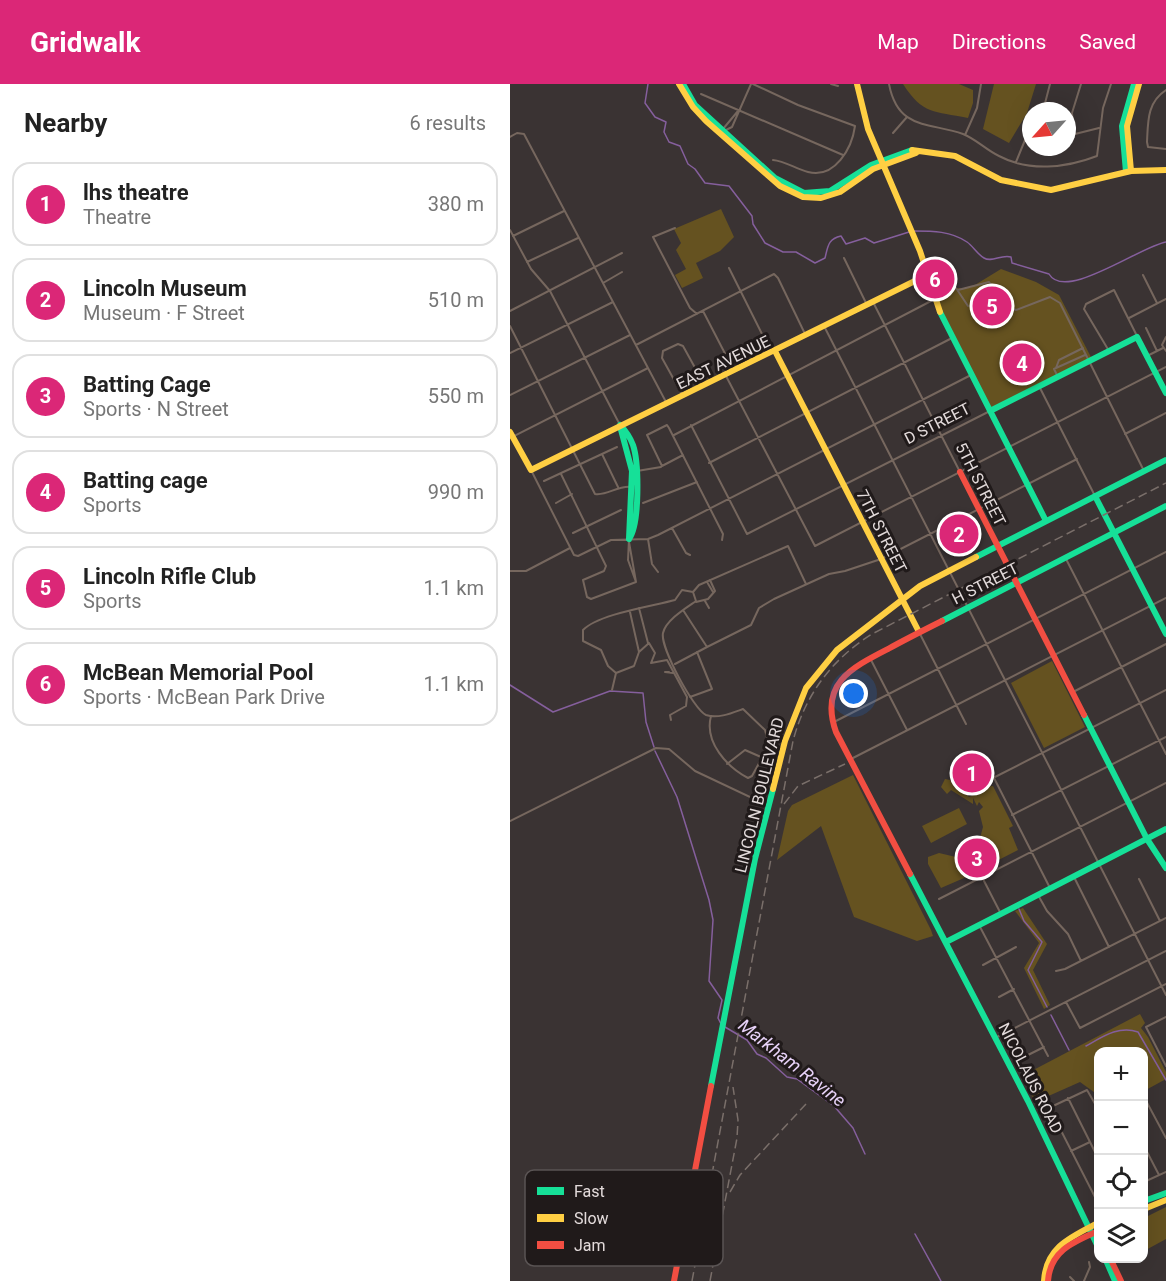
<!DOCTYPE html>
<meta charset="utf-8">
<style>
body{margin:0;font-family:Roboto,sans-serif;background:#f2f2f2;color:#222}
.controls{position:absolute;right:18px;bottom:18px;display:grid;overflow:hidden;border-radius:12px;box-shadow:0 6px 24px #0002}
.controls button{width:54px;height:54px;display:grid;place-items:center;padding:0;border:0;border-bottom:2px solid #e0e0e0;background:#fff;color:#222;font:30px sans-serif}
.compass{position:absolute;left:512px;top:18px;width:54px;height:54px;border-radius:50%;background:#fff;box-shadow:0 6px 24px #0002;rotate:243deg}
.you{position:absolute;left:344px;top:610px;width:21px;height:21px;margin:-15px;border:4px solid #fff;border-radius:50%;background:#1a73e8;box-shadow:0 0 0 9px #1a73e833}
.badge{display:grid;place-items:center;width:39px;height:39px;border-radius:50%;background:#db2777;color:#fff;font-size:20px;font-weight:700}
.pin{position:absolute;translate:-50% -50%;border:3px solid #fff;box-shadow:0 2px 6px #0006}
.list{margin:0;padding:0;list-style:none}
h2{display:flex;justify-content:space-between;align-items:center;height:78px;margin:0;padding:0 24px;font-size:26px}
h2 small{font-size:20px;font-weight:400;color:#767676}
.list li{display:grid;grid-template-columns:39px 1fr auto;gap:18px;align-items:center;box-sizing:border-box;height:84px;margin:0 12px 12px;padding:0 12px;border:2px solid #e0e0e0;border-radius:18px}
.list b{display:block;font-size:22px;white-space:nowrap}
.list p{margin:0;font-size:20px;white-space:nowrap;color:#767676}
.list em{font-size:20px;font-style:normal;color:#767676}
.icon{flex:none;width:33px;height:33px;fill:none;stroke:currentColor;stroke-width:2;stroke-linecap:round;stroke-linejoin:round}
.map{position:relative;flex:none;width:656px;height:1197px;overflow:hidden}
header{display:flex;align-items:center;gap:36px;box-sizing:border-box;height:84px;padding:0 30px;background:#db2777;color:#fff}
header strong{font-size:28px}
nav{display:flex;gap:33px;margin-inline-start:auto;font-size:21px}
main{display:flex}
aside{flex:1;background:#fff}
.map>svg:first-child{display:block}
.green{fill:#655220}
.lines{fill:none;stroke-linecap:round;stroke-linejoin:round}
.stream{stroke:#855f9d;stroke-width:1.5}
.street{stroke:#76675e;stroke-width:2}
.fast{stroke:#16e098;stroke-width:6}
.slow{stroke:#ffcf43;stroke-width:6}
.jam{stroke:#f24e42;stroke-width:6}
.rail{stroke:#7a6f6a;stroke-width:1.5;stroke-dasharray:9 4.5;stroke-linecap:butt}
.labels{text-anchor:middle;stroke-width:6;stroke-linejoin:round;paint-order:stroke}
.street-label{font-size:16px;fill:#e3dbdb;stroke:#201a1a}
.water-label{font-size:18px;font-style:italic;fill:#e8d3f9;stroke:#201a1a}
.key{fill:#201a1a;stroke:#5a5454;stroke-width:1.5}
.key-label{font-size:16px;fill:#e3dbdb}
</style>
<header>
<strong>Gridwalk</strong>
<nav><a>Map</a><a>Directions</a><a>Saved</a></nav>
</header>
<main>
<aside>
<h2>Nearby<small>6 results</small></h2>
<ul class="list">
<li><span class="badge">1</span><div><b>lhs theatre</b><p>Theatre</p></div><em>380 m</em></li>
<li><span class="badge">2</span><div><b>Lincoln Museum</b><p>Museum · F Street</p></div><em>510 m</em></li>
<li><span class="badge">3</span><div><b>Batting Cage</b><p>Sports · N Street</p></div><em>550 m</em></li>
<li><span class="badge">4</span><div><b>Batting cage</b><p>Sports</p></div><em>990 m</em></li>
<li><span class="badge">5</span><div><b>Lincoln Rifle Club</b><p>Sports</p></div><em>1.1 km</em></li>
<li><span class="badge">6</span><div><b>McBean Memorial Pool</b><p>Sports · McBean Park Drive</p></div><em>1.1 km</em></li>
</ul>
</aside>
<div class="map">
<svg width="656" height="1197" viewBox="0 0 656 1197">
<rect width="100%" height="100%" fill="#3a3333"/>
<path class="green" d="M393 0H449L463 6V19L458 34C424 27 413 31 393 0Z
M484 0H526L517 29 499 59 473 45Z
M211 125 224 153 210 167 186 179 193 194 172 204 165 191 176 185 166 166 171 159 164 145Z
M491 185 526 198 549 211 582 275 481 326 425 216 447 204H460Z
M542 577 575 643 534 664 501 599Z
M343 691 421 846 423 852 407 857 344 833 311 742 267 776 278 727 282 721Z
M435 695 440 696 445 703 447 701 459 713 463 711 472 698 474 703 483 702 503 742 499 744 508 766 473 784 471 779 467 780 461 767 467 765 473 743 469 727 473 723 469 718 467 722 463 714V720L441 706 437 710 431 703Z
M449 724 457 740 421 759 412 742Z
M429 769 446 773 461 791 431 804 418 780V773Z
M513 824 537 860 523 886 540 921 534 925 514 884 529 859 505 827Z
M630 930 635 939 631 944 638 953 656 988V995L634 1007V968H588V1011L570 998 525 1018 512 992Z
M656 1123V1155L634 1167V1134Z"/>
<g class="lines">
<path class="stream" d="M138 0 135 19 145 33 156 38 154 48 159 58 170 62 178 80 185 85 195 99 219 102 242 132 243 140 255 159 273 168H286L305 179 315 174C318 162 318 155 331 152L336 160 355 154 364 159 399 148
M403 147C423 147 441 147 457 158 463 162 467 170 474 174 482 179 491 170 501 173L502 179 539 190C555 218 631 162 656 158
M0 601 43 628 100 607 133 609 136 638 144 663
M145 667 167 713 199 816 203 836 199 897 212 916 208 934 211 940
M509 825 514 837 532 858 518 886 537 923
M541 931 559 966
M215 943 237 956 247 970 256 974 277 993 287 995 324 1022 343 1044 355 1070
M576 962C592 953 609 941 628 948L656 996
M405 1150 431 1197"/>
<path class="street" d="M243 0 288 21 345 42C342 64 325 95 298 88 286 85 275 77 263 76
M321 0 328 2
M379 0C388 47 420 38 453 50 466 55 476 66 489 72 519 88 556 84 587 72L593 24 601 0
M656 6C637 18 638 38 637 58L638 63 656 65
M191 10 333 71
M533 27 540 0
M213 45 228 27
M214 47 222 43 241 0
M383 49 397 33
M564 50 562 29 571 0
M455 51 467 24 471 0
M557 52 589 44
M0 53 7 49 14 50 156 318
M506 78 515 56 521 50
M165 144 143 153 180 224 187 230
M0 146 21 185 40 207 110 341
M3 152 54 127
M334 174 357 221
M17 178 68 154
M219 184 260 266
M633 191 647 219
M93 199 112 188
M448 206 479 198 498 223 506 226 540 213 550 219 634 387
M363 218 450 388
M0 227 112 169
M193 227 223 285
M619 234 656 215
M0 242 85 410C98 412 107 401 122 403
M314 242 656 911
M636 244 647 267
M656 253 652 261 656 267
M126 261 264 190 268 194 296 252
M573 264 549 276 546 284 575 271
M599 267 574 225 576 220 604 206 627 252
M0 269 103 218
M637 272 653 264
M546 284 544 285 548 293
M216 292 305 462 656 283
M529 302 585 412
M0 311 120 251
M173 312 152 274 153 267 168 260 173 262 194 300
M181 341 237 450 478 328
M615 350 656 329
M164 351 446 204 458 222
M0 354 138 284
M92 370 108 403
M173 371 152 382 137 351 157 341 159 344 213 450 212 456
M199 379 442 254
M21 386 64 471 68 472 101 456 138 455 148 451 461 291
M127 387 151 383
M51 390 96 482 94 487 73 496 77 513 81 515 126 498
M34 397 107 363
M46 419 62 410
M133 419 187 398
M162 444 176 469 180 471
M63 449 111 426
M119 455 118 476 126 498
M138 455 142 480 148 488
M119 458 126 498
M555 473 656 670
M0 487H16L60 464
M197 498 203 508
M195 517 199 524
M186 518 198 515 205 507 200 496
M129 524 138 559
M173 526 197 563 241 541 249 524 264 515 319 490 335 487 371 475 567 375
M120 528 129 568
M409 548 456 640
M360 574 397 646
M165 580 197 563
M159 588H155L163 589
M106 589 124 582 129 568 139 559 145 569 141 579 157 576 177 613 176 622 160 631 161 636
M102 606 106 589 98 582 91 566 73 557V546C88 530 143 522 165 516L172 506 183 508
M563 608 656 560
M180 613 202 605 187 568
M201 632C194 658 217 683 238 694L242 692 259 661 255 646 233 625C222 629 208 635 196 631 184 626 150 563 153 549 156 536 176 524 186 517L183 508 189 501 278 462 296 500
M322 639 656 468
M341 675 656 514
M217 680 235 666 251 673
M484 694 540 804
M479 696 656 606
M502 731 656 653
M0 737 146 664 159 665 185 687 257 721
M472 793 491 830
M564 793 599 863
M629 795 650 837
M528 811 537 827 558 850 571 877
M429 815 656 699
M469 841 538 972
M473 881 506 863
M546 887 555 885 656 834
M489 913 504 905
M556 918 570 944 656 900
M656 933 636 943 656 982
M485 954 656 867
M518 971 534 963
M634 1013 656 1054
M558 1014 580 1058 561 1067
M588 1025 577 1006 543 1022 541 1027 588 1119
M580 1058 588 1074
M634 1062 649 1091
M634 1098 656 1088
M560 1193 564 1197
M574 1197 580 1183 579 1178"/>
<path class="fast" d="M173 0 185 21 265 94 294 109 320 107 361 81 402 66
M616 88 612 42 624 0
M430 228 536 437
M480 327 627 253 656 309
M110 341C116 347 120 353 123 361 129 379 130 440 119 455
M110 342 122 387 119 455
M585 412 656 550
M466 473 656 376
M432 537 656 422
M574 631 637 755 656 784
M400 790 518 1017 588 1163
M436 858 656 745
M201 1002 245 775 263 705
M634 1117 656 1109
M595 1174 605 1197"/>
<path class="slow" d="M169 0 183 23 196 37 270 102 293 113 311 114 330 108 363 85 406 69
M347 0 358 45 410 167 430 228
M402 66 445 72 491 96 541 106 621 87 656 86
M621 87 617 42 629 0
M265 267 409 548
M0 348 21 386 415 192
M263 705 275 657 296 604 327 566 410 502 466 473
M634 1125 656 1116
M534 1197C536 1163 561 1153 588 1139"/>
<path class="jam" d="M450 388 574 631
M400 790 326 648C309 600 341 584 378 565 396 555 414 546 432 537
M600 1174 611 1197
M164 1197 201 1002
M538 1197C540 1167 563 1158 588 1147"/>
<path class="rail" d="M274 720 288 702 335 680
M220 1108 230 1091 296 1020
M182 1197 283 657C295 611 322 575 362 550L656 399
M200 1197 227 1054 228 1036 223 1003"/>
</g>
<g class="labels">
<g class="street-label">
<text transform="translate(213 278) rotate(-26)" y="6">EAST AVENUE</text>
<text transform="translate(427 339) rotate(-27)" y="6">D STREET</text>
<text transform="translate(471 400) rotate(63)" y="6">5TH STREET</text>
<text transform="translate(372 447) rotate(63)" y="6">7TH STREET</text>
<text transform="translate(475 499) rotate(-27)" y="6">H STREET</text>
<text transform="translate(249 711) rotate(-76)" y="6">LINCOLN BOULEVARD</text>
<text transform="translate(521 994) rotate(63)" y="6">NICOLAUS ROAD</text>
</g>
<g class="water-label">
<text transform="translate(282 979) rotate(38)" y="6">Markham Ravine</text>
</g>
</g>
<rect x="15" y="1086" width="198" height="96" rx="9" class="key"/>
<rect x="27" y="1103" width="27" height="8" fill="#16e098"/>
<rect x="27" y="1130" width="27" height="8" fill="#ffcf43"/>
<rect x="27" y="1157" width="27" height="8" fill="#f24e42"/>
<g class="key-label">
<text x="64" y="1113">Fast</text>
<text x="64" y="1140">Slow</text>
<text x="64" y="1167">Jam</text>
</g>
</svg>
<div class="controls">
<button>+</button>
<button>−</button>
<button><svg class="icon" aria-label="locate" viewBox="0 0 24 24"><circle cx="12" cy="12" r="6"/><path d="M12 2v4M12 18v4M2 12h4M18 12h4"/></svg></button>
<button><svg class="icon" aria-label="layers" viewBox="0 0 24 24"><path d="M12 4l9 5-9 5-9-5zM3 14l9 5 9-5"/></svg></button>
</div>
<svg class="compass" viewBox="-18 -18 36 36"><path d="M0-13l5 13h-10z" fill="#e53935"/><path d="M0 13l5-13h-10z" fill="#767676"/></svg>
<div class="you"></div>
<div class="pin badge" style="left:462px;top:689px">1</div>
<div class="pin badge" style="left:449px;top:450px">2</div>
<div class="pin badge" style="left:467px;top:774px">3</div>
<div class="pin badge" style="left:512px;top:279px">4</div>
<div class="pin badge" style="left:482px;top:222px">5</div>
<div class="pin badge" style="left:425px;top:195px">6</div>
</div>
</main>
